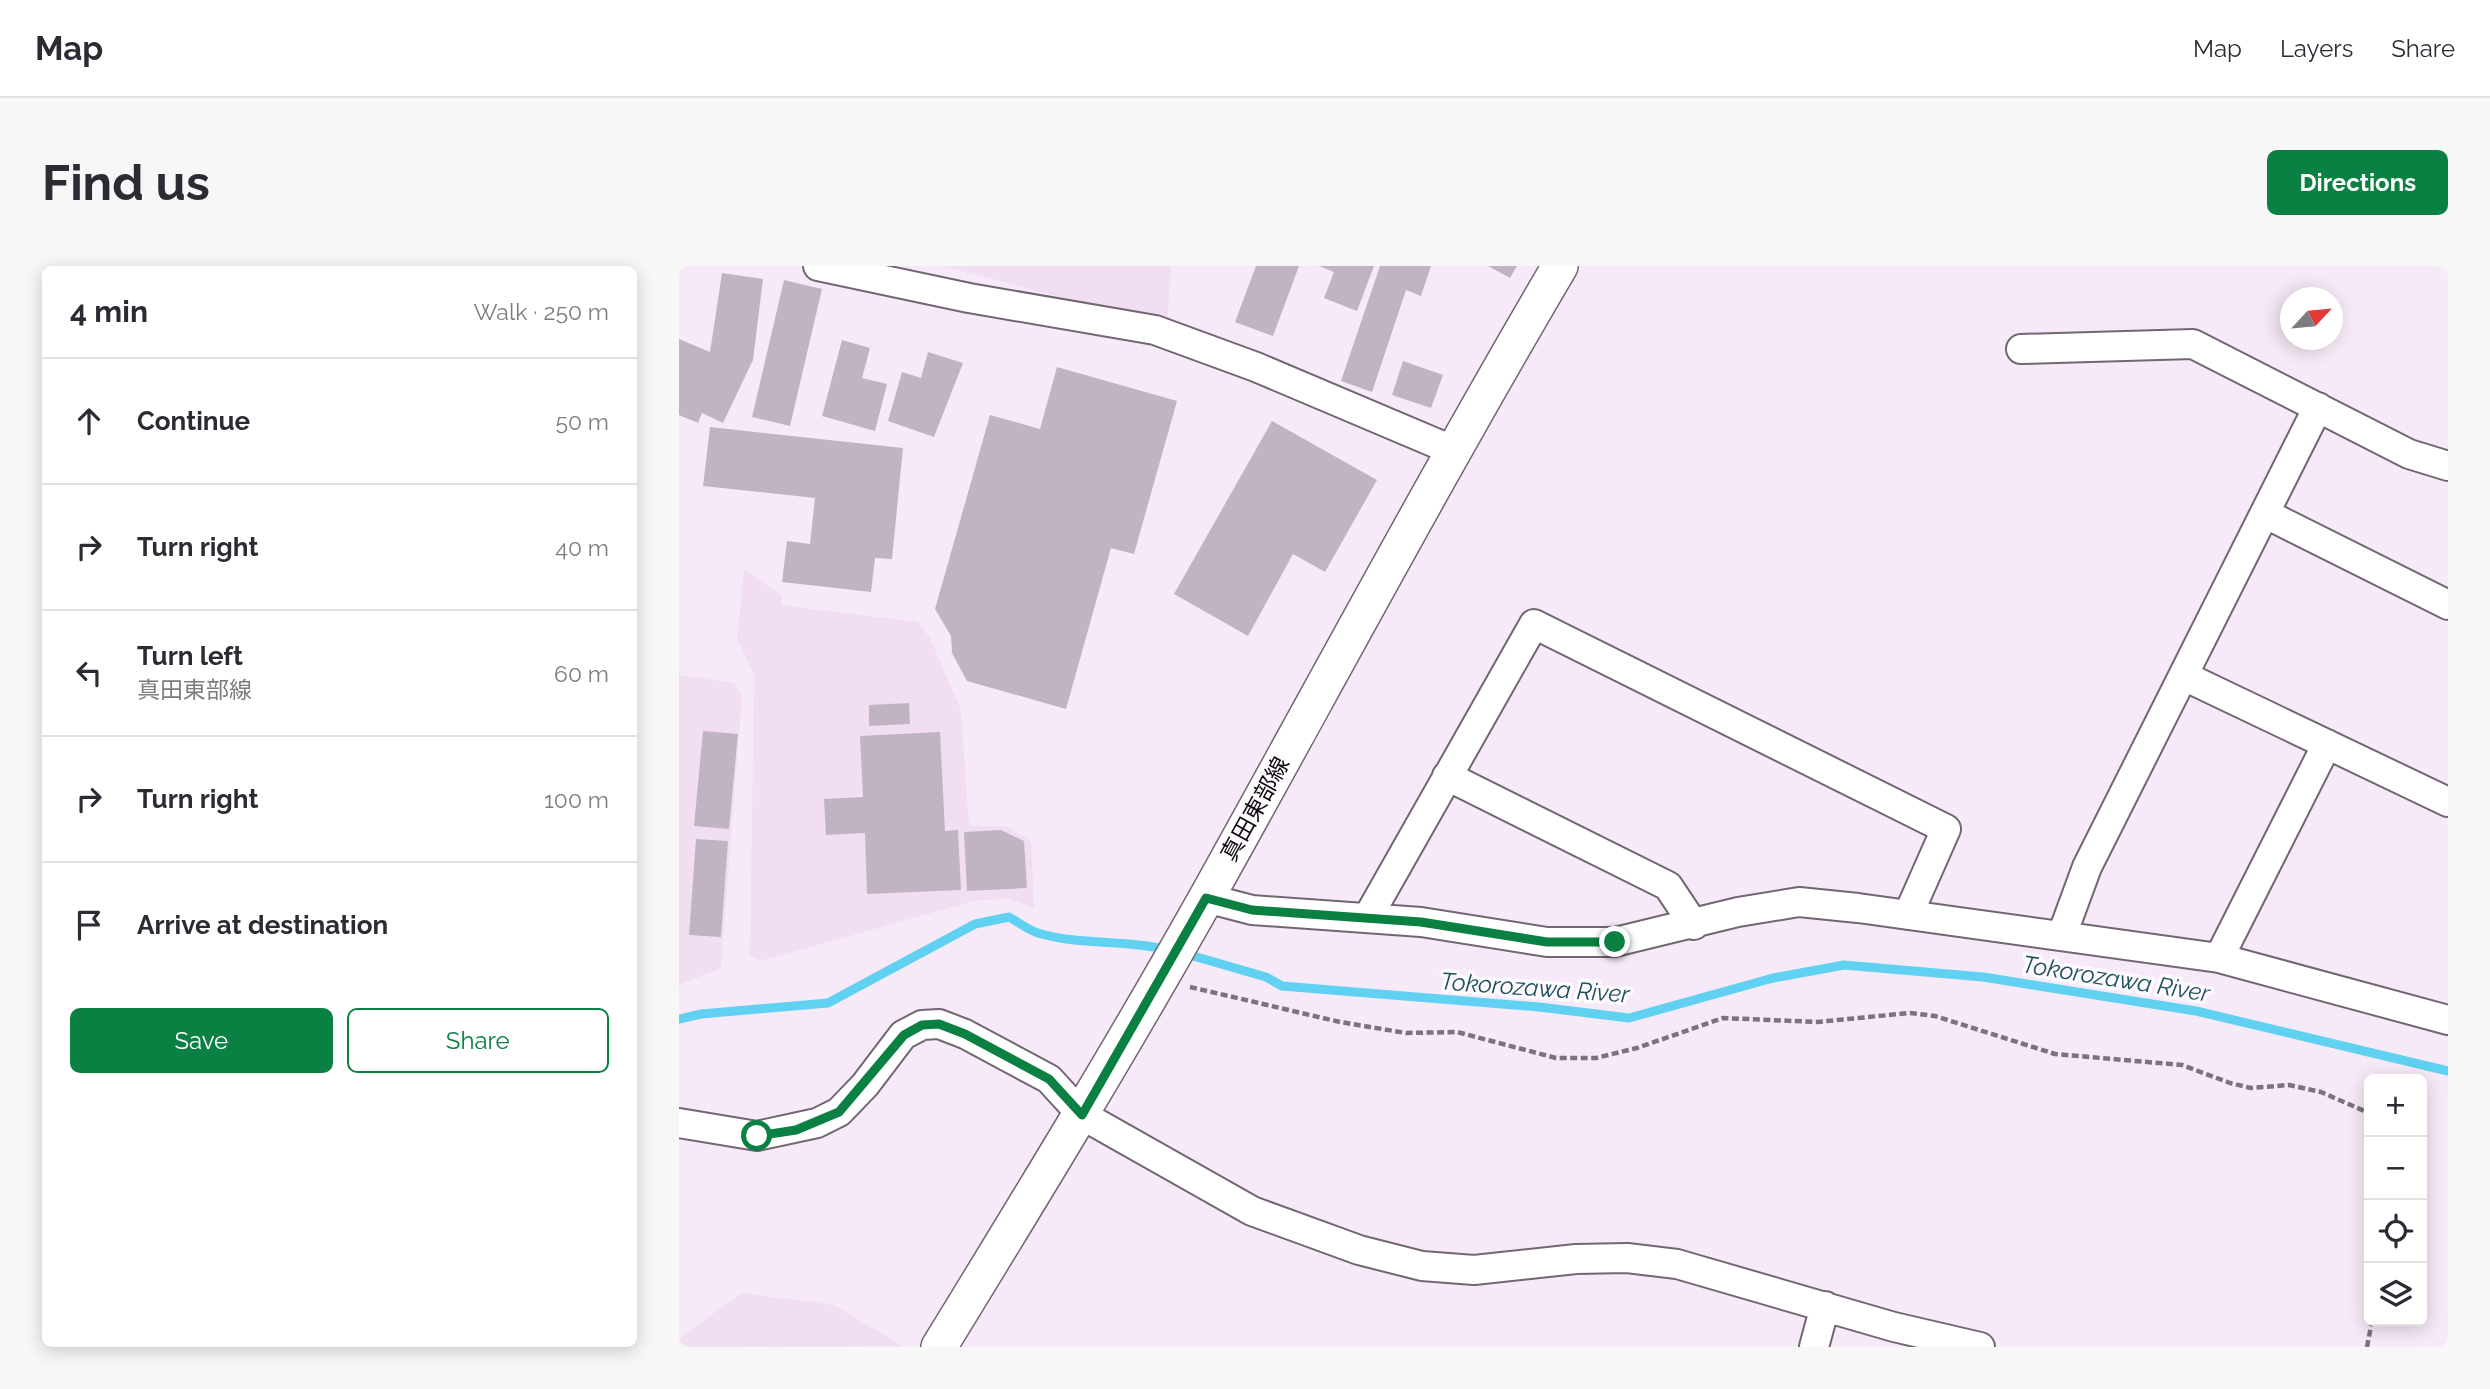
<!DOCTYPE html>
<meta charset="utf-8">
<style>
body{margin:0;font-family:Raleway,"Noto Sans JP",sans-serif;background:#f7f7f7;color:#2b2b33}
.controls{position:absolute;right:21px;bottom:21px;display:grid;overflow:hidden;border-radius:10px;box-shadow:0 4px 18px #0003}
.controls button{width:63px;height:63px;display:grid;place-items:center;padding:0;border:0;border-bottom:2px solid #e1e1e2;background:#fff;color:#2b2b33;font:35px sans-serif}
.compass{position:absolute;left:1601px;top:21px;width:63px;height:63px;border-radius:50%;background:#fff;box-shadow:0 4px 18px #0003;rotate:64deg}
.stop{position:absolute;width:21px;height:21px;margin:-16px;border:5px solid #0b8043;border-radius:50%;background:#fff}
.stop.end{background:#0b8043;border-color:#fff;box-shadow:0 2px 7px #0008}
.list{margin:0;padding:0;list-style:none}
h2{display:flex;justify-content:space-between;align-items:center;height:91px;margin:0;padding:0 28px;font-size:30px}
h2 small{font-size:23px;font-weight:400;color:#7c7c81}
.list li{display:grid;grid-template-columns:46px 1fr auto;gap:21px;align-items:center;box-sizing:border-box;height:126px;padding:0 28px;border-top:2px solid #e1e1e2}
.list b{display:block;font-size:26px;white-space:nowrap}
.list p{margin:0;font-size:23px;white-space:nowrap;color:#7c7c81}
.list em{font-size:23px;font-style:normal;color:#7c7c81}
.actions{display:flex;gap:14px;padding:21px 28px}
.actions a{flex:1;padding:16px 0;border:2px solid #0b8043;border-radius:10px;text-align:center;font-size:24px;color:#0b8043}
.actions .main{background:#0b8043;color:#fff}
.icon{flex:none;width:38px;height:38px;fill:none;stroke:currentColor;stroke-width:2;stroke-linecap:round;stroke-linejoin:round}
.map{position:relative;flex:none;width:1769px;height:1081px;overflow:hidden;border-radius:10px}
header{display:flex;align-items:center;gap:42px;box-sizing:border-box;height:98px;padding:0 35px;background:#fff;border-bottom:2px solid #e1e1e2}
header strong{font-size:33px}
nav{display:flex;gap:38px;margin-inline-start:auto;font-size:24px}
.intro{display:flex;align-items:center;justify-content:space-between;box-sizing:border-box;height:168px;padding:0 42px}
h1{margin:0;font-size:49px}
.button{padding:18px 32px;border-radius:10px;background:#0b8043;color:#fff;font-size:24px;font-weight:700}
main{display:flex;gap:42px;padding:0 42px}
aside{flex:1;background:#fff;border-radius:10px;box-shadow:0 4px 18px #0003}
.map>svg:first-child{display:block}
.built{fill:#f1def3}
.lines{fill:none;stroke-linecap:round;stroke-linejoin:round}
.stream{stroke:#60d1f0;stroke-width:9}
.building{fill:#c1b4c2}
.minor-casing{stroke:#726673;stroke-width:32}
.major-casing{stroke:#726673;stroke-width:38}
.path{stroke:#7b727c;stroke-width:4.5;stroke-dasharray:7 3.5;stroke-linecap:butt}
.minor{stroke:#fff;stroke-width:28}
.major{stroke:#fff;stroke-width:35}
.route{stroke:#0b8043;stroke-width:9}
.labels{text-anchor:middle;stroke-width:7;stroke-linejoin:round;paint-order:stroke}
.street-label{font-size:23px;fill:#0f0a0f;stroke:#fefbfe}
.water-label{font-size:24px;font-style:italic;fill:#1f505d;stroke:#fefbfe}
</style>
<header>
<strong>Map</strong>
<nav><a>Map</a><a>Layers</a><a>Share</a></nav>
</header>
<div class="intro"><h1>Find us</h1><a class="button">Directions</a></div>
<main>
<aside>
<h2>4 min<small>Walk · 250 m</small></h2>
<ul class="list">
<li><svg class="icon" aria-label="ahead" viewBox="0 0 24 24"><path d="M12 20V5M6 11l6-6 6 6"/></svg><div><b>Continue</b></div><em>50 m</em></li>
<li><svg class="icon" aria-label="right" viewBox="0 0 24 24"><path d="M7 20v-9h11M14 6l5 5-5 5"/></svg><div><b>Turn right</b></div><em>40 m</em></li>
<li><svg class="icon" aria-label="left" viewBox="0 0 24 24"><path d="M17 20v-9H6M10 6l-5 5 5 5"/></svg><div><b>Turn left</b><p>真田東部線</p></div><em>60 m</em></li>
<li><svg class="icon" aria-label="right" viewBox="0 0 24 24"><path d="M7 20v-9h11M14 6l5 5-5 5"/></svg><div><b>Turn right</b></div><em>100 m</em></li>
<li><svg class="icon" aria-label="arrive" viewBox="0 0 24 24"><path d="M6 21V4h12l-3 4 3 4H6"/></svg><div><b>Arrive at destination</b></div></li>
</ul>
<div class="actions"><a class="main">Save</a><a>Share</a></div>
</aside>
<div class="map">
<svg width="1769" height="1081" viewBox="0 0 1769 1081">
<rect width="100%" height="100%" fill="#f7eaf8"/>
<path class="built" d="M264 0H492L488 60Z
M65 303 103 330 102 339 239 356 251 372 282 444 290 560H327L352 575 355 642 329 633 298 634 82 695 71 689 75 409 58 372Z
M0 409 55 417 63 430 42 702 0 719Z
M63 1027 155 1039 224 1080 0 1081V1072Z"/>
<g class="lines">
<path class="stream" d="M504 687 587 711 603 720 860 741 950 752 1094 712 1165 699 1304 711 1517 745 1769 805
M0 753 22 748 149 737 296 658 330 651C339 656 349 664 359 667 402 680 447 673 490 684"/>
</g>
<path class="building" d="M577 0H620L594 70 556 56Z
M640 0H695L678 45 645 32 655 6Z
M701 0H752L742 30 727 24 693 126 662 115Z
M809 0H838L831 12Z
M43 7 84 13 74 94 44 157 23 147 19 157 0 149V73L31 86Z
M105 14 143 23 111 160 73 151Z
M163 74 191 82 183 112 208 118 196 165 143 150Z
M249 86 284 97 255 171 209 155 223 106 242 112Z
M724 95 764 109 752 142 713 129Z
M378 101 498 135 455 288 432 282 387 443 288 415 273 387 272 370 256 343 311 149 361 163Z
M593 155 698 214 646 306 614 288 569 370 495 328Z
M31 161 224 182 213 293 196 292 192 326 103 316 108 275 131 278 136 232 24 220Z
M230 437 231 458 190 460V439Z
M24 465 59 468 50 563 15 560Z
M261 466 266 565 279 564 282 624 188 628 186 567 147 569 145 533 184 531 181 470Z
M322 564 345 575 348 622 288 625 285 566Z
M17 573 49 575 42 671 10 669Z"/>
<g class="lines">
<g class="minor-casing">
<path id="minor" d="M139 0 290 32 476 64 577 101 773 184
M1342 83 1514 78 1730 188 1769 200
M1587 248 1769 339
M1505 410 1769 536
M768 510 989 620 1015 659
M527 632 573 644 742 656 868 676H936L1059 646 1120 636 1179 642 1540 692 1769 754
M689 651 855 358 1267 563 1229 649
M1383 669 1408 601 1639 141
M1540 692 1648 478
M0 857 78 870 138 857 160 846 186 819 224 769 243 759 260 758 286 768 370 813 403 849 573 945 680 984 743 1000 795 1004 897 993 948 992 998 998 1215 1061 1301 1081
M1135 1081 1146 1040"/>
</g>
<g class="major-casing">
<path id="major" d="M260 1081C352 931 443 782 529 629 646 419 759 207 881 0"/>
</g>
<path class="path" d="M511 721 661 756 727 767 778 766 877 792H917L958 782 1044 752 1138 756 1231 747 1256 750 1376 788 1503 799 1551 817 1572 822 1610 819 1642 826 1690 847
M1688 1081 1693 1055"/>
<use href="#minor" class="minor"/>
<use href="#major" class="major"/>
</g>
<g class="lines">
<path class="route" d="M78 870 117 864 160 846 225 769 243 759 260 758 286 768 370 813 403 849 527 632 573 644 742 656 868 676H936"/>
</g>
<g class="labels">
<g class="street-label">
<text transform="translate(576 543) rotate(-61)" y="8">真田東部線</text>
</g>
<g class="water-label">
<text transform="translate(1437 713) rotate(9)" y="8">Tokorozawa River</text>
<text transform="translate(856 722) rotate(4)" y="8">Tokorozawa River</text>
</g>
</g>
</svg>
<div class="controls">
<button>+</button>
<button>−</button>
<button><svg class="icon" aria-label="locate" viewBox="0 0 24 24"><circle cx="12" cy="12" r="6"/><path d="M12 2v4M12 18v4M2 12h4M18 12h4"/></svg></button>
<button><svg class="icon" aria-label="layers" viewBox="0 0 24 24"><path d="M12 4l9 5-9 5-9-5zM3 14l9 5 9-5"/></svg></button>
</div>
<svg class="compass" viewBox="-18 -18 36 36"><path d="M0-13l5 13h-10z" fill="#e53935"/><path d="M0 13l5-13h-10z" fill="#7c7c81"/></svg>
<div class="stop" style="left:78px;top:870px"></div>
<div class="stop end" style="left:936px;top:676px"></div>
</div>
</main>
